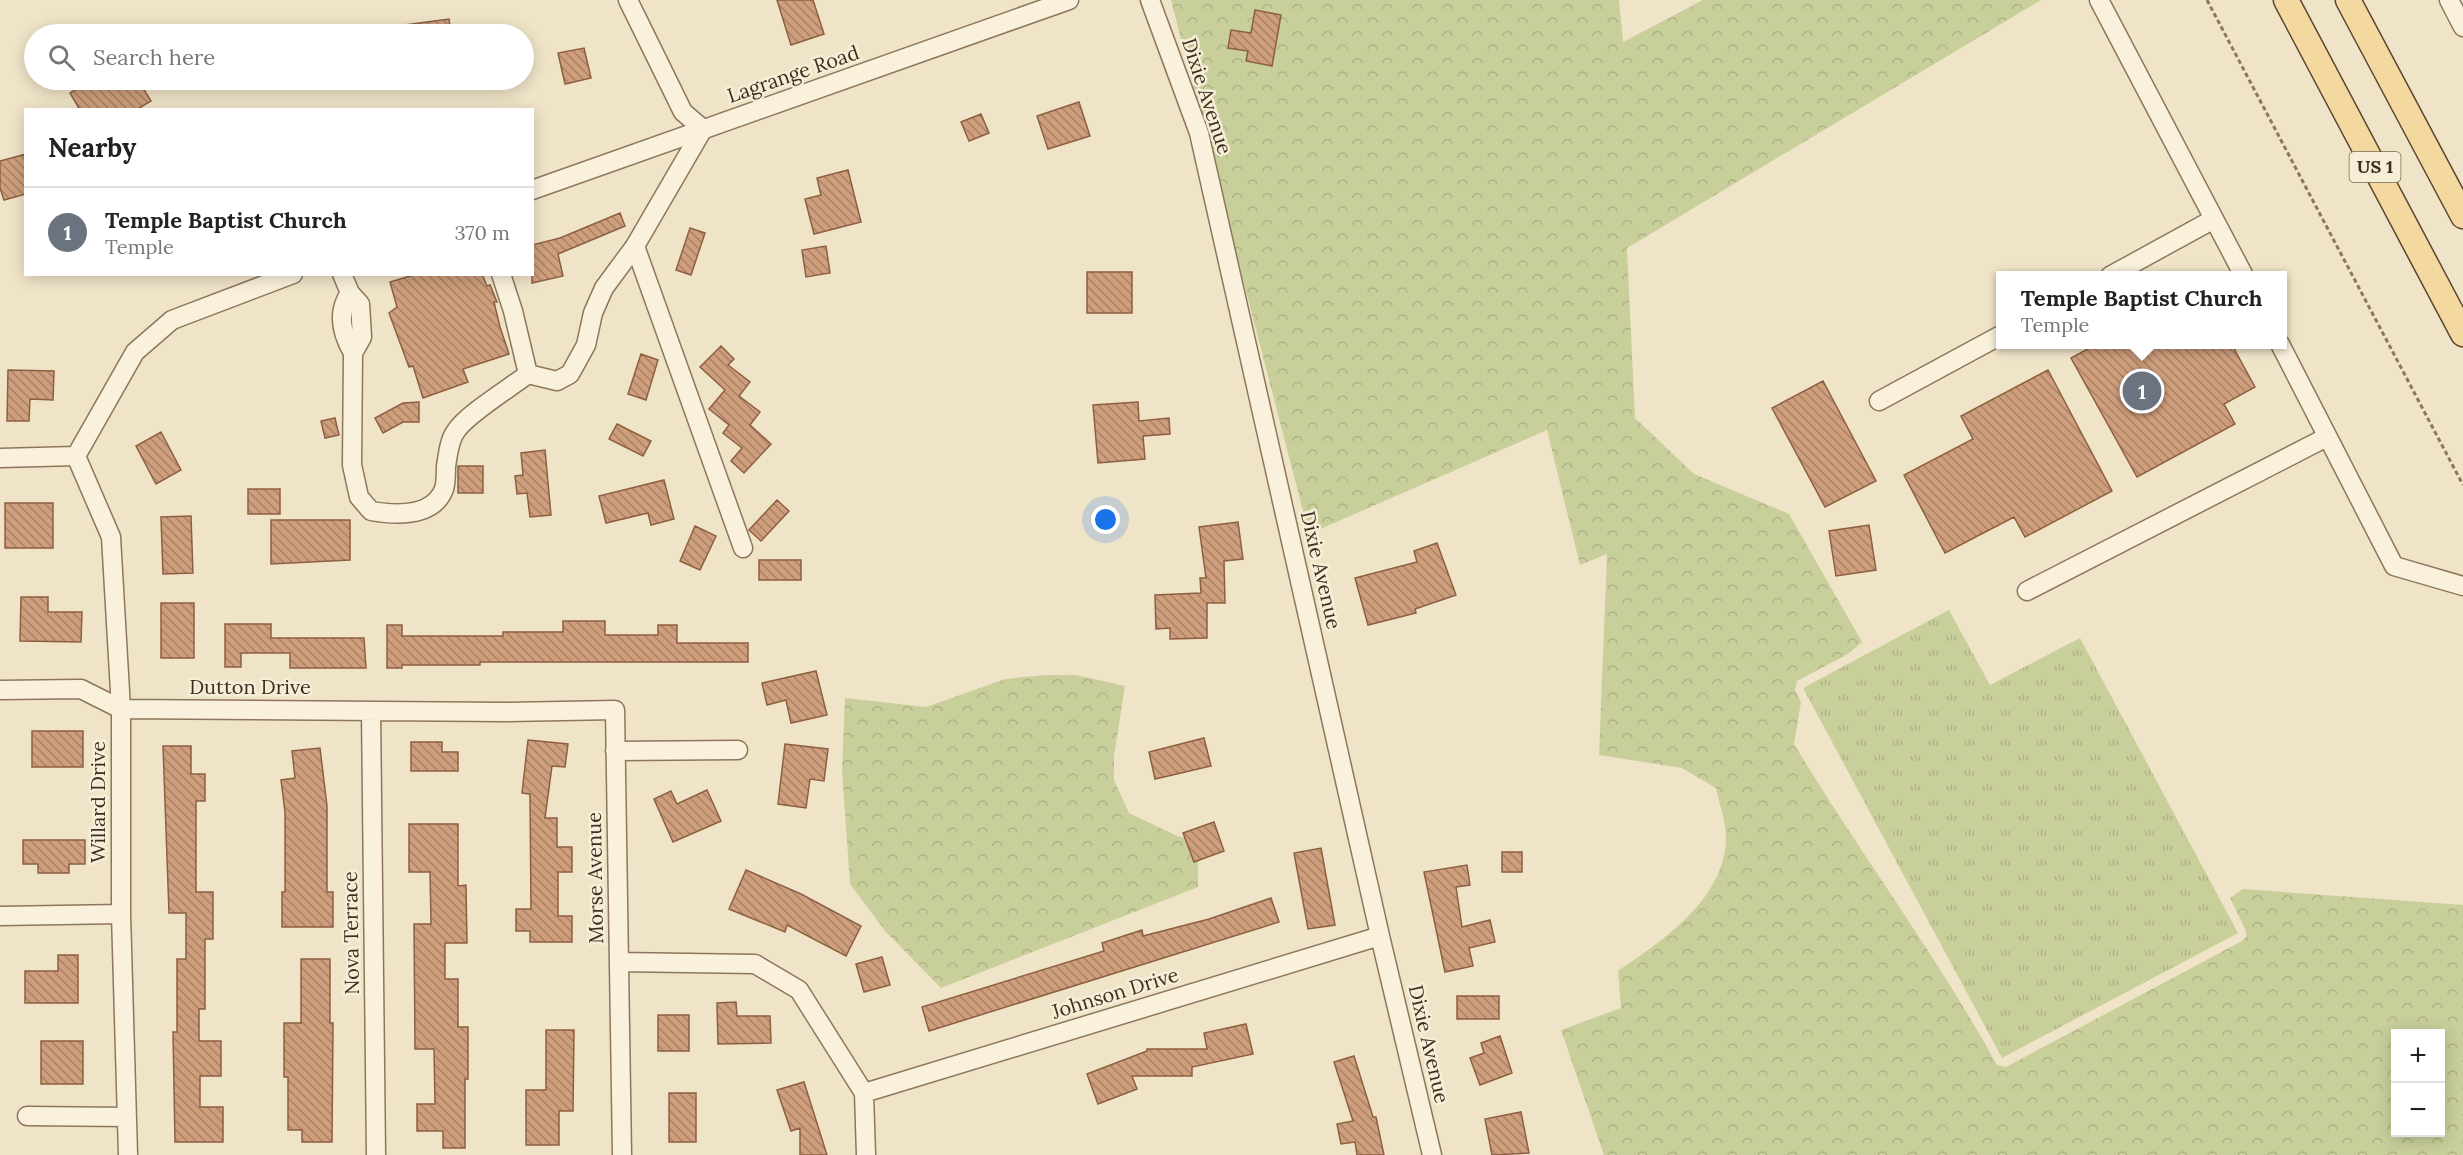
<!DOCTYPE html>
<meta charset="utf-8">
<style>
body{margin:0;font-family:Lora,serif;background:#f2f2f2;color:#222}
.controls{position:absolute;right:18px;bottom:18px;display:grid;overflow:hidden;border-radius:0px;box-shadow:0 3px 15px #0003}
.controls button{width:54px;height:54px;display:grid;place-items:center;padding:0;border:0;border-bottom:2px solid #e0e0e0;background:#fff;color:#222;font:30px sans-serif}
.you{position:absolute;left:1106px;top:520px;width:21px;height:21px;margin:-15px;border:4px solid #fff;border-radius:50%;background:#1a73e8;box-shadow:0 0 0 9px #1a73e833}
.badge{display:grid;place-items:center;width:39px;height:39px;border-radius:50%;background:#0b8043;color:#fff;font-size:20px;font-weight:700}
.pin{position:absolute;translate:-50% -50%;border:3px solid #fff;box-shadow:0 2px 6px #0006}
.popup{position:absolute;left:1996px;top:271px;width:291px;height:78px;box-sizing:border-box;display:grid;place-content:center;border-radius:0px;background:#fff;filter:drop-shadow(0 2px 4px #0005);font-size:20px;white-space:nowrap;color:#767676}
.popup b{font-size:22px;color:#222}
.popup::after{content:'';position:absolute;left:50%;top:100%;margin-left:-12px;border:12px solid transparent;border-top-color:#fff}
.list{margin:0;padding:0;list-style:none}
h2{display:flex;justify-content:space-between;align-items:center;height:78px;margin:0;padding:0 24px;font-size:26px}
h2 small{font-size:20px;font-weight:400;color:#767676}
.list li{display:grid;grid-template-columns:39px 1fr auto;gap:18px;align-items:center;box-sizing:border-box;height:90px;padding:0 24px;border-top:2px solid #e0e0e0}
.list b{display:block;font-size:22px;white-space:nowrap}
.list p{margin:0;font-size:20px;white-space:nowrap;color:#767676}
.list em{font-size:20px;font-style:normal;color:#767676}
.icon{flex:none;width:33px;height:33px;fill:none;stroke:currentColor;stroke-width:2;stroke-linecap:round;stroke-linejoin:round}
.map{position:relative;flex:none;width:2463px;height:1155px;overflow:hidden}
.search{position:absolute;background:#fff;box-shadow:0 3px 15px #0003;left:24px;top:24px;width:510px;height:66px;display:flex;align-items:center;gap:15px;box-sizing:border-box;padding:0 21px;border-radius:33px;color:#767676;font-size:22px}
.panel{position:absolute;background:#fff;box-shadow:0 3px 15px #0003;left:24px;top:108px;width:510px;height:168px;border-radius:0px}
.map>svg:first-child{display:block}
.forest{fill:url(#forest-crowns);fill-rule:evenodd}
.park{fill:url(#park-tufts)}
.building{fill:url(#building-back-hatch);stroke:#8d5f41;stroke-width:1.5}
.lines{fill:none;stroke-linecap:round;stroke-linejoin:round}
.minor-casing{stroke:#8d765c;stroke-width:21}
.major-casing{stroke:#5b4430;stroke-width:27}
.path{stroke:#8d765c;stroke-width:3;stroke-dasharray:4.5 3;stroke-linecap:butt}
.minor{stroke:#faf1dc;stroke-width:18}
.major{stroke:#f3d9a0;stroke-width:24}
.labels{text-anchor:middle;stroke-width:5;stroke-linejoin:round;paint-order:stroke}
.shield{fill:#f7eed8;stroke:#756857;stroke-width:1.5}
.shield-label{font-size:18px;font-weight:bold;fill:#3d2e20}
.street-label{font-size:20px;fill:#3d2e20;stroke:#f7eed8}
</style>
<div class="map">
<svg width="2463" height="1155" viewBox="0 0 2463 1155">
<defs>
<pattern id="forest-crowns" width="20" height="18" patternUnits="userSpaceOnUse" patternTransform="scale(1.5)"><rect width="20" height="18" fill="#c9cf9b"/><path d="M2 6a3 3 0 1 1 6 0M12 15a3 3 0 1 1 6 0" fill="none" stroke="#aeb285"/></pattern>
<pattern id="park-tufts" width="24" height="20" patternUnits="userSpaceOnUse" patternTransform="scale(1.5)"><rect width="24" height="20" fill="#c9cf9b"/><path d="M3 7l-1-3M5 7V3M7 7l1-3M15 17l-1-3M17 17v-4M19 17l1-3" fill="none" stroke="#aeb285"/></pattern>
<pattern id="building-back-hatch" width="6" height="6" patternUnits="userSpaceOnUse" patternTransform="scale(1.5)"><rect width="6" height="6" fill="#cf9f7d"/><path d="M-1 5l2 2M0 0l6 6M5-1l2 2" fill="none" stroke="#a98266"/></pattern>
</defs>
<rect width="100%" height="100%" fill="#f0e4c8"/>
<path class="forest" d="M1171 0H1619L1623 42 1703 0H2041L1627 248 1635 418 1694 474 1789 514 1862 642 1848 654 1797 681 1795 690 1801 702 1794 744C1859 852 1936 954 1997 1065L2006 1067 2242 941 2246 937V931L2230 898 2243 889 2463 905V1155H1604L1561 1030 1621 1008 1618 971C1663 940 1725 900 1726 837 1726 822 1719 803 1716 788L1682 768 1599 755 1607 554 1580 565 1547 430 1309 534 1234 245 1208 130 1196 97ZM2396 1034H2440V1132H2396Z
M1044 675H1076L1125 686 1114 756V780L1129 813 1177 836 1198 841V887L941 988 886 932 850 884 842 770 845 698 926 707 1005 679Z"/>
<path class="park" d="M1949 610 1990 685 2080 638 2238 933 2002 1058 1803 688Z"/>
<path class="building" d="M777 0H813L824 34 791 45Z
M1255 10 1281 15 1272 66 1246 61 1248 51 1228 48 1231 30 1251 33Z
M449 19 451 34H406L405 25Z
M584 48 591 78 565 84 558 53Z
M92 80H138L151 101 136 110H80L70 93Z
M1079 102 1090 136 1048 149 1037 116Z
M981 114 989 133 969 141 961 122Z
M26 154V194L4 200 0 188V161Z
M848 170 861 222 814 234 805 199 821 195 817 178Z
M620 213 625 226 558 254 563 276 532 283V245L560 238Z
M690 228 705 233 691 275 676 270Z
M826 246 830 273 806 277 802 250Z
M1087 272H1132V313H1087Z
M417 274H482L487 286 490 285 497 302H494L500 327 509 354 463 369 468 382 423 398 413 366 409 367 389 313 397 307 390 282Z
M2095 345H2232L2255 387 2224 404 2235 424 2137 477 2071 358Z
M721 346 734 359 728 365 750 382 739 396 760 412 750 425 771 444 744 473 731 461 742 448 723 433 729 425 709 409 725 390 700 367Z
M641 354 658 360 646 400 628 394Z
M8 370 54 371 53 400 30 399 29 421H7Z
M2048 370 2112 491 2025 537 2014 517 1945 553 1904 475 1973 439 1961 416Z
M1823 381 1876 481 1825 507 1772 408Z
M419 402V422H403L383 433 375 418 403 403Z
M1138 402 1139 421 1169 418 1170 434 1143 436 1145 459 1098 463 1093 405Z
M335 418 339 435 325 438 321 421Z
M617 424 651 441 643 456 609 439Z
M161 432 181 470 156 484 136 446Z
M545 450 551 515 530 517 527 493 517 494 515 476 523 475 521 453Z
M458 466H483V493H458Z
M664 480 674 519 651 525 648 513 606 523 599 496Z
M248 489H280V514H248Z
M777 500 789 511 761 541 749 530Z
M5 503H53V548H5Z
M191 516 193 573 163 574 161 517Z
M271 520H350V560L271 564Z
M1238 522 1243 559 1224 561 1225 603H1207V638L1170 639V628L1156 629 1155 595 1201 593 1200 578H1206L1199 527Z
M1869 525 1876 570 1836 576 1829 531Z
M695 526 716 536 700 570 680 561Z
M1437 543 1456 595 1415 609 1416 613 1368 625 1355 578 1417 562 1414 551Z
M759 560H801V580H759Z
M21 597H48V612H82L81 642 20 641Z
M161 603H194V658H161Z
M563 621H605V635H658V625H677V643H748V662H480V665H402V668H387V625H402V636H503V632H563Z
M225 624H271V638H364L366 668H290V653H241V667H225Z
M816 671 827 715 791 723 786 700 767 705 762 683Z
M32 731H83V767H32Z
M1204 738 1211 766 1155 779 1149 752Z
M528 740 568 744 565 767 552 766 545 818H557V847H572V872H558V916H572V942H530V931H516V909H531L530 794 522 793Z
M411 742H442V752H458V771H411Z
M785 744 828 749 824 781 810 779 806 808 778 804Z
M163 746H191V774H205V801H196V892H213V939H205V1009H199V1041H221V1076H200V1107H223V1142H175L173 1032H177V959H186V913H169Z
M320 748 327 806V892H333V927H282V892H285V812L281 780 295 778 292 751Z
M707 790 721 821 673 842 654 799 671 791 677 804Z
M1214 822 1224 851 1194 862 1183 833Z
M409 824H458V886L466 885 467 943H445V979H458V1027H468V1079H465V1148H443V1131H417V1104H435L434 1049H415L414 924H431L430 872H409Z
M23 840H85V864H69V873H38V864H23Z
M1321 848 1335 925 1308 929 1294 853Z
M1502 852H1522V872H1502Z
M1467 865 1470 885 1456 887 1462 927 1490 920 1495 942 1469 948 1473 966 1445 972 1424 872Z
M746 870 801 894 861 926 846 956 787 925 785 932 729 909Z
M1271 898 1279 922 929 1031 922 1007 1104 951 1102 943 1142 930 1143 936 1209 919Z
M58 955H78V1003H25V971H58Z
M882 957 890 985 864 992 856 964Z
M301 959H330V1023H333L332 1142H302V1130H288V1077H284V1023H301Z
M1457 996H1499V1019H1457Z
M736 1002 737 1016H770L771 1043 718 1044 717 1003Z
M658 1015H689V1051H658Z
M1246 1024 1253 1054 1192 1067V1076H1132L1137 1089 1098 1104 1087 1074 1147 1051V1049H1207L1204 1033Z
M546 1030H574L573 1111H559V1145H526V1090H546Z
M1500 1036 1512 1073 1480 1085 1470 1058 1484 1053 1481 1043Z
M41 1041H83V1084H41Z
M1354 1056 1373 1117H1376L1384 1155H1357L1355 1142 1341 1144 1337 1124 1353 1121 1334 1062Z
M804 1082 827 1155H800V1128L791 1131 777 1090Z
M669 1093H696V1142H669Z
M1521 1112 1529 1153 1492 1155 1485 1119Z"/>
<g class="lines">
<g class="minor-casing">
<path id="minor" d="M628 0 683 112 703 129
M1150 0 1199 133 1380 936 1432 1155
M2099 0 2244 276
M2449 0 2463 27
M532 190 1069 0
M635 246 743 548
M342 274 350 293
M501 274 513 311 528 374
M2110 276 2214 219
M350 293 360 304 362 337 353 353C342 334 336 313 350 293Z
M2280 344 2394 566 2463 586
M353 353 352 465 359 497 371 511C395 515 433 518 444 489 446 483 446 473 446 466 448 455 449 440 456 431 467 414 510 388 528 374L557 381 570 374 586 345 593 313 604 288 635 246 703 129
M1879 401 2001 335
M76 456 111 537 121 709V914L128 1155
M76 456 135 352 172 320 293 274
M0 458 76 456
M2027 591 2327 437
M0 690 81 689 121 709 504 712 615 710 622 1155
M371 711 376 1155
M615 751 738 750
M0 916 121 914
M619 962 755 964 799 990 864 1093 866 1155
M864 1093 1380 936
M27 1116 127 1117"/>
</g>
<g class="major-casing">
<path id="major" d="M2286 0 2463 334
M2348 0 2463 216"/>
</g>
<path class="path" d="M2207 0 2463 485"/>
<use href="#minor" class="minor"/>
<use href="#major" class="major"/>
</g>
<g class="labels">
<rect class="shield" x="2349.5" y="152" width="51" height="30" rx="4.5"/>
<g class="shield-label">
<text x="2375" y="173">US 1</text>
</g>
<g class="street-label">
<text transform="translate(793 74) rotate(-19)" y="7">Lagrange Road</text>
<text transform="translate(1207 96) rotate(72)" y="7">Dixie Avenue</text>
<text transform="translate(1321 570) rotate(77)" y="7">Dixie Avenue</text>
<text x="250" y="694">Dutton Drive</text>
<text transform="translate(98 802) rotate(-90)" y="7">Willard Drive</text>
<text transform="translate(595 878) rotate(-91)" y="7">Morse Avenue</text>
<text transform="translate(351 933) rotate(-91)" y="7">Nova Terrace</text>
<text transform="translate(1115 993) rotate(-17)" y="7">Johnson Drive</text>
<text transform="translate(1429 1044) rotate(77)" y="7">Dixie Avenue</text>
</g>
</g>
</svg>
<div class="controls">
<button>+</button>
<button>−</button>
</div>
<div class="you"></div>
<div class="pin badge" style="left:2142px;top:391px;background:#6b7280">1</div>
<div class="popup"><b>Temple Baptist Church</b>Temple</div>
<div class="search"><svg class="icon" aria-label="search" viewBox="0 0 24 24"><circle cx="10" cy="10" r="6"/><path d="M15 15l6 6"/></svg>Search here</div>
<section class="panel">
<h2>Nearby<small></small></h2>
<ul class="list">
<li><span class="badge" style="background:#6b7280">1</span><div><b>Temple Baptist Church</b><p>Temple</p></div><em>370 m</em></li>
</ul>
</section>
</div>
